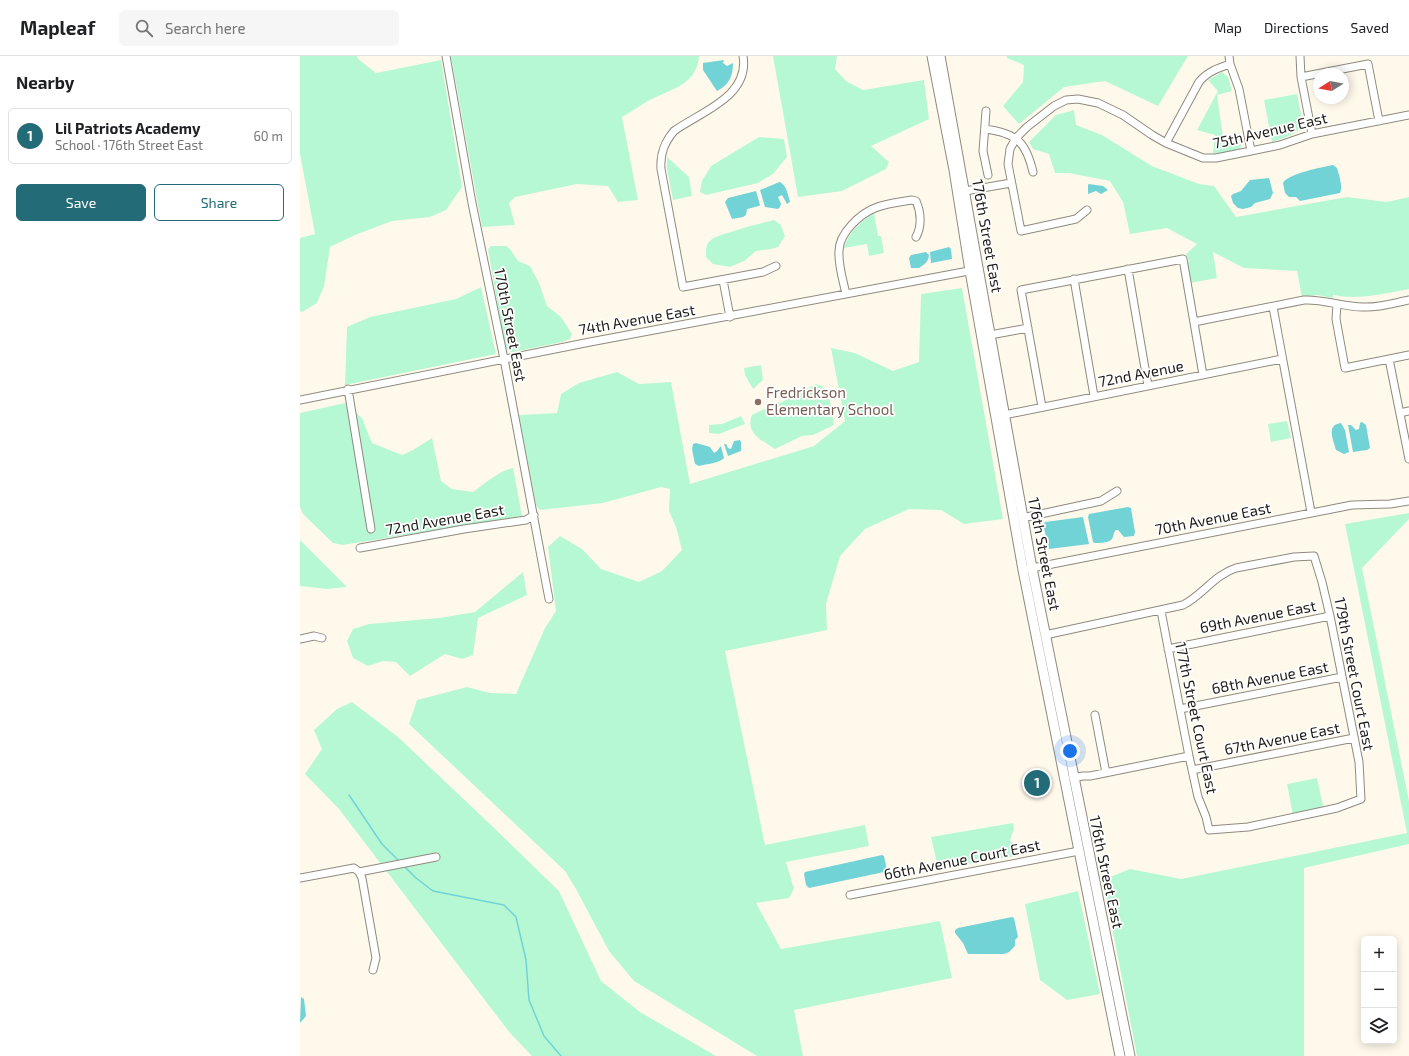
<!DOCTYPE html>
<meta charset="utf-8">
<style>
body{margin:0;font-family:"Exo 2",sans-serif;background:#f6f6f6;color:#202124}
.controls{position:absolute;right:12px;bottom:12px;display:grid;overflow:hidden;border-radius:6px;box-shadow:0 2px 10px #0003}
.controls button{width:36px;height:36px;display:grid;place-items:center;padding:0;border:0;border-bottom:1px solid #e0e0e0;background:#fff;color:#202124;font:20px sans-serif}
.compass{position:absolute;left:1013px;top:12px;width:36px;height:36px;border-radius:50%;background:#fff;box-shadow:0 2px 10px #0003;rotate:259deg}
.you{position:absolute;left:770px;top:695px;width:14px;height:14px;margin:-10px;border:3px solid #fff;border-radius:50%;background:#1a73e8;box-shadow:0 0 0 6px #1a73e833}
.badge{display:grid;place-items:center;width:26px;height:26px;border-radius:50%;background:#236b77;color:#fff;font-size:13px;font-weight:700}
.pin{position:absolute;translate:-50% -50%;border:2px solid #fff;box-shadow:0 1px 4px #0006}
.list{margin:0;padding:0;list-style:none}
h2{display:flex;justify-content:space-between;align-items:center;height:52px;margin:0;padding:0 16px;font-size:17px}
h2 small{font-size:13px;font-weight:400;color:#757577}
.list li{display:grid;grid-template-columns:26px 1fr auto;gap:12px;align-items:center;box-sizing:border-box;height:56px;margin:0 8px 8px;padding:0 8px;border:1px solid #e0e0e0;border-radius:6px}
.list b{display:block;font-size:15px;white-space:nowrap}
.list p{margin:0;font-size:13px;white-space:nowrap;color:#757577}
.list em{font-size:13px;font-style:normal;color:#757577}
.actions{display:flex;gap:8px;padding:12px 16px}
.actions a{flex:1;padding:9px 0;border:1px solid #236b77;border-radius:6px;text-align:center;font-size:14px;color:#236b77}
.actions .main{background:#236b77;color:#fff}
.icon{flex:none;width:22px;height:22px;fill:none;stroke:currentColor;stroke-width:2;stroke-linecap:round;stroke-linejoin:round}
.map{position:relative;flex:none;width:1109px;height:1000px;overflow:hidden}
header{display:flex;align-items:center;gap:24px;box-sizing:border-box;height:56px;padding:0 20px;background:#fff;border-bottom:1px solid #e0e0e0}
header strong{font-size:19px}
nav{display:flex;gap:22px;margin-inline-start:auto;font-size:14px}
.search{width:280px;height:36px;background:#f6f6f6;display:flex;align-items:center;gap:10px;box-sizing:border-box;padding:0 14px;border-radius:6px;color:#757577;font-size:15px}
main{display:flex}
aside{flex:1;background:#fff}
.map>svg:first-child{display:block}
.green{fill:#b7f8d4}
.water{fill:#71d3d6}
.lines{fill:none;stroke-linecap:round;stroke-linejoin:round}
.stream{stroke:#71d3d6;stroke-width:1.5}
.minor-casing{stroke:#8f8a7f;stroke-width:9}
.major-casing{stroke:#8f8a7f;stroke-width:11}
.minor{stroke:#fff;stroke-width:7}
.major{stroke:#fff;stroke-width:9}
.education-dot{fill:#8d6e63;stroke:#fff;stroke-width:1.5}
.labels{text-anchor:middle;stroke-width:3.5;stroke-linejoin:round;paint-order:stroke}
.street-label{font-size:15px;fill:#1f1c18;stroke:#fff}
.education-label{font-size:15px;fill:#785e54;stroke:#fff;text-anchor:start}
</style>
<header>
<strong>Mapleaf</strong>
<div class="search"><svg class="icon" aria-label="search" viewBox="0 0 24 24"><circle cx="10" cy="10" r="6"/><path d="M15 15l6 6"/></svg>Search here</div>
<nav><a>Map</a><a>Directions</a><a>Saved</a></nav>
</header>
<main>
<aside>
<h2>Nearby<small></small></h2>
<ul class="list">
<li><span class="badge">1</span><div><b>Lil Patriots Academy</b><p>School · 176th Street East</p></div><em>60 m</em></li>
</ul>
<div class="actions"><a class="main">Save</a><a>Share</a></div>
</aside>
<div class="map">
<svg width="1109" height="1000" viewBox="0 0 1109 1000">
<rect width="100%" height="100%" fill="#fff9ec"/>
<path class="green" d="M0 0H57L58 3 76 17 141 4 162 131 146 154 130 161 92 165 55 179 30 191 24 230 17 247 2 256 0 255V182L15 178 0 98Z
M151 0H399C397 27 375 32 354 42 343 47 333 55 322 61L338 144 318 146 308 130 277 128 215 141 209 147 215 169 182 171Z
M473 0H537L535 13 546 25 563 34 624 24 629 63 571 90 589 106 586 113 542 135 498 141Z
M707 0H888L858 50 805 25 764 31 719 68 703 50 723 26 724 9 707 2Z
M922 16 928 21 932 35 917 39 923 81 940 77 942 88 939 94 913 98 915 79 897 74 918 35 908 24Z
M997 38 1003 68C998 79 983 82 972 86L964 44Z
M774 54 776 69 802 79 852 110 899 128 914 130 936 161 1047 141 1087 146 1109 141V233C1084 238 1058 244 1033 239V242L1017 239 1002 241 997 215 944 212 913 196 917 222 890 227 887 210 889 204 886 198 897 188 867 172 830 178 823 146 810 125 769 117H755L749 98 733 93 729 86 756 59Z
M459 81 484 83 487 101 473 118 458 127 406 139 400 136 402 125 411 110Z
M367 101 389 121 392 140 373 144 367 113Z
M574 157 578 180H581L584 197 569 200 567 188 544 192C548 177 561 165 574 157Z
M474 164 481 169 485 180 478 191 471 193 456 195 444 205 430 211 413 208 406 201C406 194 405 189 411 184 415 179 465 166 474 164Z
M191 190H206L210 193 218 205 230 210 239 227 247 250 261 261 272 278 270 283 262 286 213 296 208 295 205 291 188 193Z
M181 231 196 298 45 329 47 271 70 261 156 243Z
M662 232 703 463 664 468 641 454 609 453 565 473 540 500 526 548 527 574 425 595 465 789 565 769 569 790 486 806 494 833 489 842 456 847 481 893 640 865 652 922 494 954 503 1000H457L334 925 309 895 276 833 265 815 109 668 117 644 167 631 190 637 216 638 245 572 256 555 248 491 260 480 282 493 301 513 339 526 362 515 382 494 376 471 369 455 370 433 361 431 303 447 240 454 236 449 219 359 257 357 261 338 279 327 317 316 339 328 371 326 390 428 514 390 545 365 531 292 555 297 593 315 619 306 621 238Z
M461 309 463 324 453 333 445 319 444 312Z
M516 328 522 330 530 345 534 369 513 379 502 380 475 393C462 384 445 378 452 359L479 346 480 347 482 346Z
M45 347 62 362 72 387 102 399 113 394 132 382 141 425 152 433 173 436C184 428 200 414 213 412L222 460 43 489 33 487 3 458 0 451V357Z
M441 360 445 368 419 378 409 377V369L422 368Z
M987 365 991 382 971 386 968 368Z
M1109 457V463L1062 512 1109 745V788L1004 812V1000H837L803 824 830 813 881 823 1107 777 1045 468Z
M0 484 47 531 27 533 0 530Z
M223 516 227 539 178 562 173 599 162 603 145 598 110 620 96 606 83 605 68 610 53 602 47 585 53 573 69 568 139 562 175 556Z
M52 646 98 681 191 769 259 835 301 925 340 956 416 1000H232L210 977 39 753 5 718 22 693 14 674 37 653Z
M1017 722 1024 754 993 760 987 728Z
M713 767 714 773 710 784 720 797 717 800 643 812 638 811 631 781Z
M778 835 800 938 767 944 740 924 725 848Z"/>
<path class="water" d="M424 4 423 7 427 10 433 7C433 20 429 29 417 35L403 14V7Z
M1033 109 1037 112C1039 119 1043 130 1040 137L1000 145 996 141H989L985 137 983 127C987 118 1022 111 1033 109Z
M969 122 973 137 970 143 955 147 951 151 943 153 938 152 933 147 931 140 933 138 941 135 950 124Z
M480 126C487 130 488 139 490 146L487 148 482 139 478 141 481 148 480 151 478 153 465 151 460 134 477 127Z
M789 128 803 130 808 134 801 138 796 135 788 138V129Z
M456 135 460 149 459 150 447 153 446 159 443 161 432 163 425 146 428 142Z
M649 191 651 193 652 203 631 207 630 196Z
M626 196 629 199C629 205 624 209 619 212H611L609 202 611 199Z
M1062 366 1066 369 1070 392 1067 394 1053 396 1048 369H1051L1056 374 1059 373 1060 367Z
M1041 367 1045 374 1049 396 1044 398 1036 394C1033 383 1026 369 1041 367Z
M440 384 441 386V395L428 400 424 388H426L428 392 431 393 434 385Z
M396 387 410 391 414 397 417 395 421 390 424 402C420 407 406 408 399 410L395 408 392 393 393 388Z
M828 451 831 452 835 476 834 480 824 481 818 474H816C813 477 814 480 812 483 809 487 800 487 795 487L793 486 788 461 789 458Z
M783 461 789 488 749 493 743 468 745 466Z
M582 799 584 800 587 814 584 816 509 832 506 829 504 818 505 816Z
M712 861 714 862 718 881 715 884V890L709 896 704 898H668L663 887 655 877V874L658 872Z
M1 941 4 943 6 960 0 967Z"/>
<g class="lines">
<path class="stream" d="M49 739 82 788 99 805
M103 809 116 822 133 835 204 849 216 861 226 904 229 944 244 980 261 1000"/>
<g class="minor-casing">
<path id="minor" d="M146 0 172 147 204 303 249 543
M443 0C450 41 400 56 374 75 364 87 360 98 361 113L383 231 463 216 476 210
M929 0 930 8 939 33 951 95
M1000 0 1001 21 1012 78
M1001 21 1068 8 1079 65
M686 55 683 95 688 119
M685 73C717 77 726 86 733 116
M866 87 899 26C907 16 918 12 930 8
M665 135 711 127
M787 154 776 163 721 175 708 108 710 93 716 82 727 71 754 50 766 44 778 43 798 47 823 59 852 79 866 87 903 102H916L951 95 980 89 1012 78 1109 59
M828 213 848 330
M774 223 794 340
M423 224 430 261
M546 238C543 224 538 209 539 195 539 177 560 158 575 152 587 147 600 146 612 144L616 145C621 156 622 170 616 181
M1037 248 1036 263 1045 312 1109 299
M973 251 1011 456
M894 266 1004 244C1024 243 1043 251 1063 251 1078 252 1094 247 1109 244
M690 279 728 272
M1089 303 1109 403
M48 333 71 473
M0 344 290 286 674 214
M742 351 721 234 883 203 903 319
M1100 357 1109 355
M704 359 982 303
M722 462 801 445 817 435
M60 492 164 473 226 464 234 459
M727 513 1052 449 1090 448 1109 445
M745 579 883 549C903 539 914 519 936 512L994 501 1014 500 1022 526 1030 560 1059 706 1061 743 1037 752 948 771 909 774 906 761 898 741 889 700 861 555
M0 583 14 580 22 582
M868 593 1030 560
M880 653 1042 621
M795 659 806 717
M892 714 1054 682
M773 722 783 720H790L889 700
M59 816 62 822 76 902 73 914
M0 822 54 812 59 816 136 801
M550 839 779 795"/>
</g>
<g class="major-casing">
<path id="major" d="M632 0 654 114 670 215 723 514 820 1000
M640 0 732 512 830 1000"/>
</g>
<use href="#minor" class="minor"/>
<use href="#major" class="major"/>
</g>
<circle class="education-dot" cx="458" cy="346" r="4"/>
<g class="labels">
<g class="street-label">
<text transform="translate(970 75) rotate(-13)" y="5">75th Avenue East</text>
<text transform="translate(687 180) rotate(80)" y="5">176th Street East</text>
<text transform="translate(337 264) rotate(-10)" y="5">74th Avenue East</text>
<text transform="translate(210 269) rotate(79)" y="5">170th Street East</text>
<text transform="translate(841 318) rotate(-11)" y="5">72nd Avenue</text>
<text transform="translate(913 463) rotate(-11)" y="5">70th Avenue East</text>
<text transform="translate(145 464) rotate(-10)" y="5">72nd Avenue East</text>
<text transform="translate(744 498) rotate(79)" y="5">176th Street East</text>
<text transform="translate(958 561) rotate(-11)" y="5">69th Avenue East</text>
<text transform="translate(1054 618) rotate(79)" y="5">179th Street Court East</text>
<text transform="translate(970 622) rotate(-11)" y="5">68th Avenue East</text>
<text transform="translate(896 662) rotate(78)" y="5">177th Street Court East</text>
<text transform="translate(982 683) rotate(-11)" y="5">67th Avenue East</text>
<text transform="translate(662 804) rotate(-11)" y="5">66th Avenue Court East</text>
<text transform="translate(806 816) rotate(78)" y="5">176th Street East</text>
</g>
<g class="education-label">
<text x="466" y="342">Fredrickson<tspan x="466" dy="17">Elementary School</tspan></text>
</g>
</g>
</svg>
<div class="controls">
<button>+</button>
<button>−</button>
<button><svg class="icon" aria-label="layers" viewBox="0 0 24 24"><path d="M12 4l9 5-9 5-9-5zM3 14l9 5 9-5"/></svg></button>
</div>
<svg class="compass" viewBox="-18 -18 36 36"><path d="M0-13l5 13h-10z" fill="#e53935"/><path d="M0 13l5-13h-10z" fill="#757577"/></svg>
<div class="you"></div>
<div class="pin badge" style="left:737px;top:727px">1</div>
</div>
</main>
